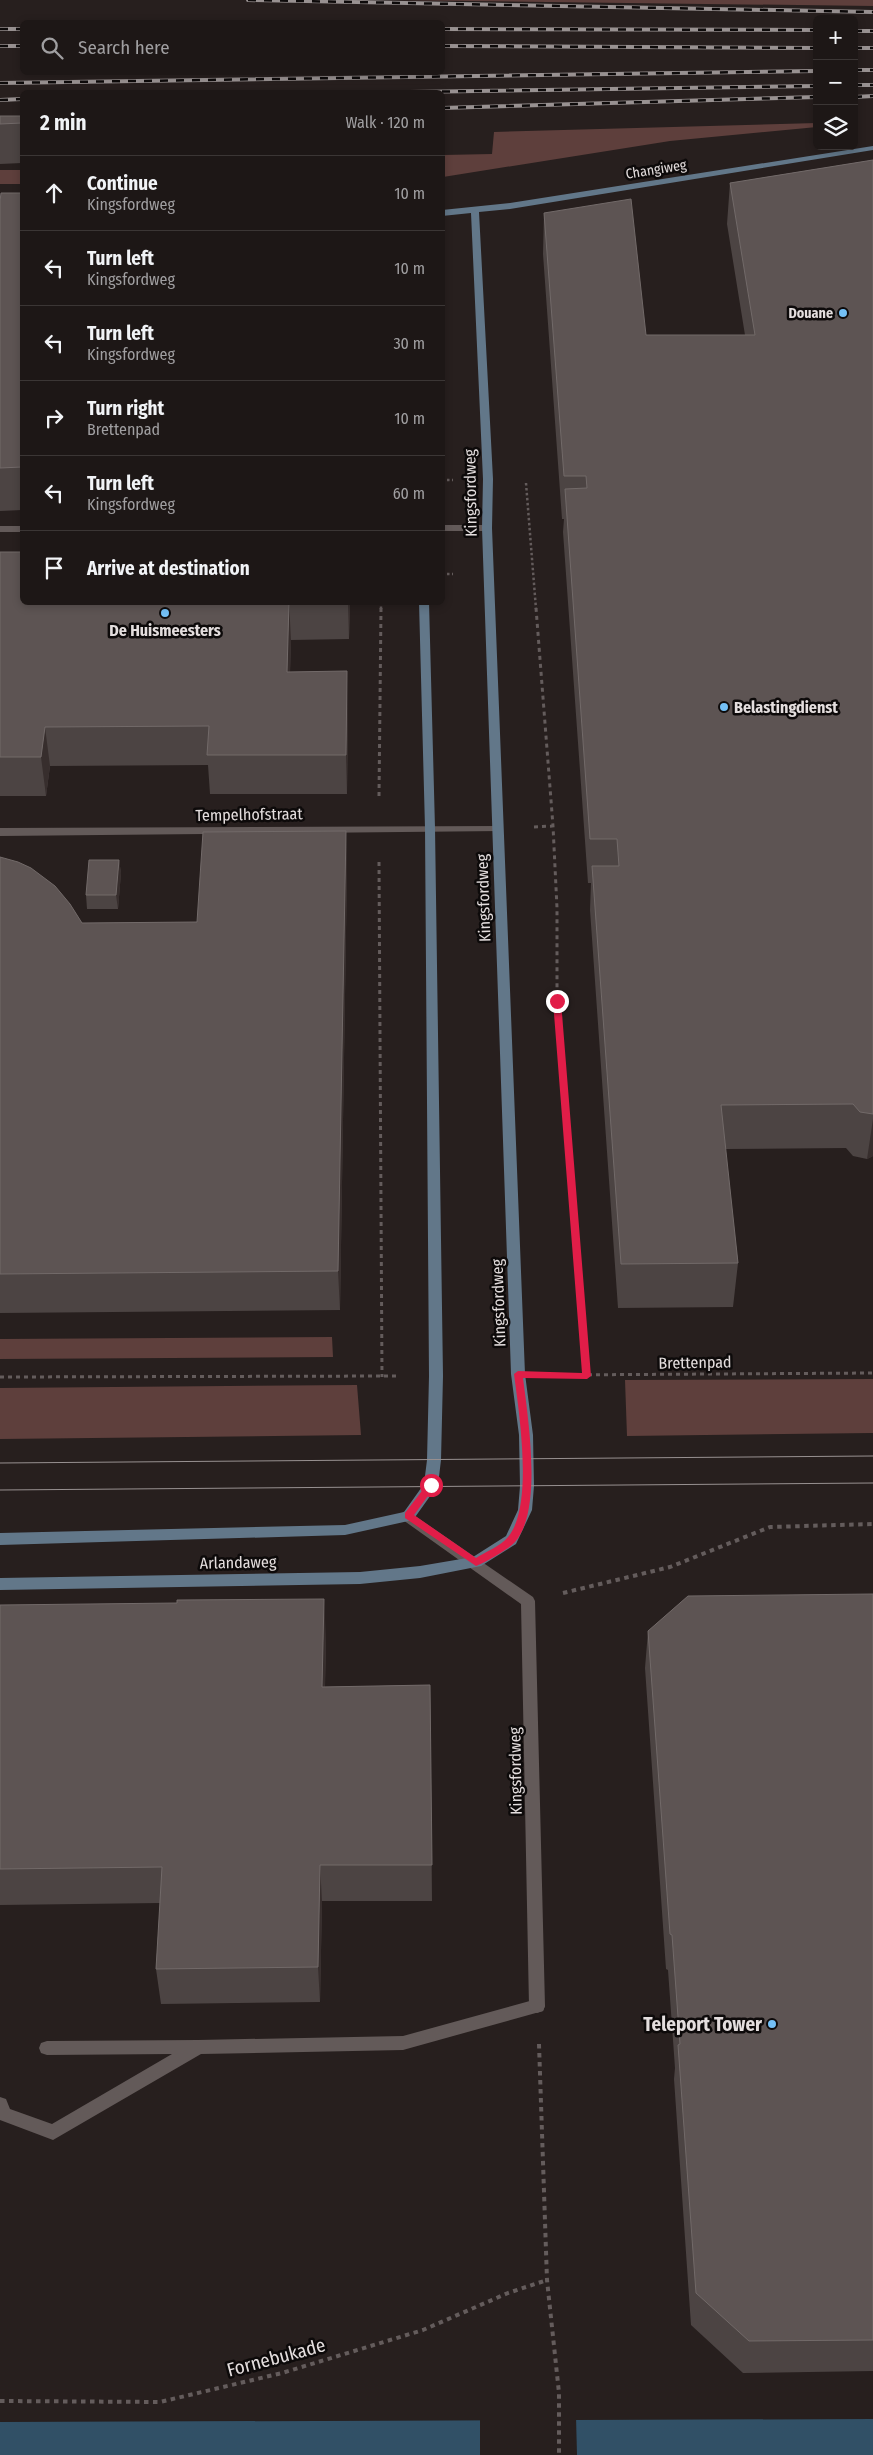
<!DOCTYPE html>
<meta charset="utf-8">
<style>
body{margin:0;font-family:"Fira Sans Condensed",sans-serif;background:#25201f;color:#f1f3f6}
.controls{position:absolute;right:15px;top:15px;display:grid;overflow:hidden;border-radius:8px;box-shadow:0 2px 8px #0003}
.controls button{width:45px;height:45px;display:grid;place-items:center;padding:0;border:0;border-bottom:1px solid #3b3635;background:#1d1716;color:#f1f3f6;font:25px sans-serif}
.stop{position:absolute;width:15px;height:15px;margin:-11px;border:4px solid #e11d48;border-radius:50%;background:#fff}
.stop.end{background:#e11d48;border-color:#fff;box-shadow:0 1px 5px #0008}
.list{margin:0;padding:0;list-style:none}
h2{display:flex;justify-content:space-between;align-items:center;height:65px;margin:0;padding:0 20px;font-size:21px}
h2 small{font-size:16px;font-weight:400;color:#a09fa1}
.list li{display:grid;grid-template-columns:32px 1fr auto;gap:15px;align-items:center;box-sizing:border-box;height:75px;padding:0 20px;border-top:1px solid #3b3635}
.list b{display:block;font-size:19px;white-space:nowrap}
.list p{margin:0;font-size:16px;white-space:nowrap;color:#a09fa1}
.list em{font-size:16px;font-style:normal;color:#a09fa1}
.icon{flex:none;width:28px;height:28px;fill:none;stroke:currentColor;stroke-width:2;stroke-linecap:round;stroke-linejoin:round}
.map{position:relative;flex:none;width:873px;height:2455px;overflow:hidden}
.search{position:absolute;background:#1d1716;box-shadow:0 2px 8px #0003;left:20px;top:20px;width:425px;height:55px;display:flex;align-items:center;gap:12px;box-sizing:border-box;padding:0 18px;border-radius:8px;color:#a09fa1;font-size:19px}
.panel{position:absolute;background:#1d1716;box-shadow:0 2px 8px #0003;left:20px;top:90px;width:425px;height:515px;border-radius:8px}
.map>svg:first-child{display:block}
.green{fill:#5e3f3c}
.water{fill:#315066}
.pier{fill:#271f1e}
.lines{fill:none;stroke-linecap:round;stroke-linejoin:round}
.path-far2{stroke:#645c5c;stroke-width:2.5;stroke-dasharray:2.5 2.5;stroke-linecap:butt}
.path-far1{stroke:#645c5c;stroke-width:3;stroke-dasharray:4 4;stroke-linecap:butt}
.path{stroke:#645c5c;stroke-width:4;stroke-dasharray:4.5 4.5;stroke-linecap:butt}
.lane{fill:#635a59;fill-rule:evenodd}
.street{fill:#635a59;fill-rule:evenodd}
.secondary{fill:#627789;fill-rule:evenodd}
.tram{stroke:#989191;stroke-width:1}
.rail-casing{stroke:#989191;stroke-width:4}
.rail{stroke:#0d0a0a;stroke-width:2.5;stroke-dasharray:8;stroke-linecap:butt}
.wall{fill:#4c4443}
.shaded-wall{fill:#372e2d}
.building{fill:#5d5453;stroke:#726a69}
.route{fill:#e11d48}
.poi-dot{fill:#74c0f6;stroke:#0d0a0a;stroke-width:2}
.labels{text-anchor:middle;stroke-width:5;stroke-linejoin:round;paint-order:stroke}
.far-street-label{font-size:14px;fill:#e4dede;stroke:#0d0a0a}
.far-poi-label{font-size:14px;font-weight:bold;fill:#e4dede;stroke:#0d0a0a;text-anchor:end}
.street-label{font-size:16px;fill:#e4dede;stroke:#0d0a0a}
.poi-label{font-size:16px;font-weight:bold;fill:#e4dede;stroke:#0d0a0a}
.near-poi-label{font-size:19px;font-weight:bold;fill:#e4dede;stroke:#0d0a0a;text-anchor:end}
.near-street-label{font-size:19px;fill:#e4dede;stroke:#0d0a0a}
</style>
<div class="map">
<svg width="873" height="2455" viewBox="0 0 873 2455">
<rect width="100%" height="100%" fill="#271f1e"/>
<path class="green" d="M396 0H873V6Z
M817 123V127L670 141 443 177V155L492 154 494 132Z
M0 170H22V184H0Z
M332 1337 333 1357 0 1359V1339Z
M873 1379V1433L627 1436 625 1380Z
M357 1385 361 1435 0 1439V1388Z"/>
<path class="water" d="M873 2419V2455H0V2422Z"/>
<path class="pier" d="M480 2417H576L577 2455H480Z"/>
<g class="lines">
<path class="path-far2" d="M442 480H453
M526 483 536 609
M442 574H453
M381 609V602"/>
<path class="path-far1" d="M536 608 553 826 557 908V1001L587 1376
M379 796 381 608
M534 827 553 826
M379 862 382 1377
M556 1375 873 1373
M0 1377 397 1376"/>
<path class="path" d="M563 1593 670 1567 770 1527 873 1524
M539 2044 547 2280 559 2393V2455
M0 2401 160 2402 282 2373 423 2330 508 2293 547 2280"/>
<path class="lane" d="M537 1999 543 2001 545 2006 543 2011 403 2050 201 2054 53 2140 0 2120V2097L6 2099 10 2109 52 2124 172 2054 47 2055 41 2053 39 2048 41 2043 47 2041 198 2040 403 2036Z"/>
<path class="street" d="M442 525H487L492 528 487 531H442Z
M0 526H22V532H0Z
M498 826 502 827 503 829 502 831 0 836V828Z
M408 1511 533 1597 535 1601 545 2006 543 2011 537 2013 531 2011 529 2006 521 1604 403 1520 401 1516 403 1512Z"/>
<path class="secondary" d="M873 146V150L510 209 479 212 493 479 492 528 525 1374 533 1435 534 1486 532 1510 516 1544 481 1566 420 1578 360 1584 0 1590V1578L360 1572 420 1566 473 1557 506 1536 518 1510 520 1486 519 1435 511 1374 482 528 483 479 471 213 442 216V210L510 203Z
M419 602H429L435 828 443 1376 441 1460 438 1485 413 1520 345 1535 0 1545V1533L345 1525 404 1512 424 1484 427 1460 429 1376 425 828Z"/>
<path class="tram" d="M0 1463 873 1456
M0 1490 873 1483"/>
<g class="rail-casing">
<path id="rail" d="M248 0 873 12
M0 29H22
M442 29 817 30
M854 31H873
M0 46H22
M442 46 817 48
M854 48H873
M854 70H873
M0 83 817 71
M854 85H873
M410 92 817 86
M854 97 873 96
M0 100 22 99
M442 108 817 97"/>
</g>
<use href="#rail" class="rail"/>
</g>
<path class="wall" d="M0 116H22V163L0 164Z
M873 160V1156L867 1159 853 1156 846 1148 725 1149 738 1263 733 1307 618 1308 590 910 591 883H588L563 532 564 519H562L543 254 544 213 646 335H745L727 224 730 183Z
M22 193V510L0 511V201Z
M0 552 22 602H350L349 639 291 640 290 672 348 710 347 794H210L208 765 50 766 46 796H0Z
M346 831 347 870 340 1310 0 1313V857L82 923 197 922Z
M119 860 121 873 118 909H87L86 895Z
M873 1594V2371L743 2373 691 2325 674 2079 675 2068 668 1970 666 1969 645 1668 648 1631Z
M0 1605 326 1636 325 1687 430 1685 432 1901H322L320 2002 161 2004 156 1969 160 1903 0 1905Z"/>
<path class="shaded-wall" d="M289 602 291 640 289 710 287 672Z
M348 602H350L349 639Z
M347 671 348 710 347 794 346 755Z
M45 727 50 766 46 796 41 757Z
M346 831 347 870 340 1310 338 1271Z
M119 860 121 873 118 909 116 895Z
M873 1119V1156L867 1159Z
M324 1599 326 1636 324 1724 322 1687Z
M320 1865 322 1901 320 2002 318 1967Z"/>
<path class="building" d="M0 116H22V123L0 124Z
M873 160V1114L860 1112 853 1104 721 1105 738 1263 621 1264 592 866H619L617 839H590L565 489 587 488 586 476H564L544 213 631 199 646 335H755L730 183Z
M1 193H22V467L0 468V201Z
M0 552H22V602H289L287 672 347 671 346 755H207L209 726 45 727 41 757H0Z
M346 831 338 1271 0 1274V857L18 862 31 868 55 886 70 904 82 923 197 922 203 832Z
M89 860H119L116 895H86Z
M873 1594V2340L749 2341 696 2293 678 2045 680 2044 672 1935 670 1934 648 1631 688 1596Z
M324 1599 322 1687 430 1685 432 1865H320L318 1967 156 1969 162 1867 0 1869V1605L177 1603V1600Z"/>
<path class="route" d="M557 998 561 1001 591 1376 587 1379 523 1378C528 1418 543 1510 515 1542 509 1549 484 1563 476 1566L405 1518V1513L428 1483 431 1482 436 1485 414 1515 476 1558C485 1552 501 1546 508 1537 534 1506 519 1413 514 1374L518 1371 582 1373 553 1001Z"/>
<g class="poi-dot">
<circle cx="843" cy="313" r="5"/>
<circle cx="165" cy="613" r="5"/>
<circle cx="724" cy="707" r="5"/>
<circle cx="772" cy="2024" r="5"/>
</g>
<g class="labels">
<g class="far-street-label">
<text transform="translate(656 169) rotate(-9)" y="5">Changiweg</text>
</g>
<g class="far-poi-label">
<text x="833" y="318">Douane</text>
</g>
<g class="street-label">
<text transform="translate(470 493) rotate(-91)" y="6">Kingsfordweg</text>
<text transform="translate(249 814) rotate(-1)" y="6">Tempelhofstraat</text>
<text transform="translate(483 898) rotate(-92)" y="6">Kingsfordweg</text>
<text transform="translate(498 1303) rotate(-92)" y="6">Kingsfordweg</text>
<text transform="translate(695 1362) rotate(-1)" y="6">Brettenpad</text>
<text transform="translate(238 1562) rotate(-1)" y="6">Arlandaweg</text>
<text transform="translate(515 1771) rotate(-91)" y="6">Kingsfordweg</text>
</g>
<g class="poi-label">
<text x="165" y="636">De Huismeesters</text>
<text x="734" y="713" text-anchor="start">Belastingdienst</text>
</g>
<g class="near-poi-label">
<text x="762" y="2031">Teleport Tower</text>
</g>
<g class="near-street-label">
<text transform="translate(276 2357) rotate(-15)" y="7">Fornebukade</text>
</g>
</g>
</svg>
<div class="controls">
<button>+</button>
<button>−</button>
<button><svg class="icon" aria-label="layers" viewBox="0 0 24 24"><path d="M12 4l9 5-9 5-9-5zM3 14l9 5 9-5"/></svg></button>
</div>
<div class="stop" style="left:431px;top:1485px"></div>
<div class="stop end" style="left:557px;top:1001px"></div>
<div class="search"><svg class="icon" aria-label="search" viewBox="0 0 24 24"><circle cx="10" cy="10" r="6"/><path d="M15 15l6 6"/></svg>Search here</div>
<section class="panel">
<h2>2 min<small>Walk · 120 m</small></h2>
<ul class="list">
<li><svg class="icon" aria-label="ahead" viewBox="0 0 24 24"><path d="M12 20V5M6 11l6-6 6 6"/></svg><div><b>Continue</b><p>Kingsfordweg</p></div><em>10 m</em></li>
<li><svg class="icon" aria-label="left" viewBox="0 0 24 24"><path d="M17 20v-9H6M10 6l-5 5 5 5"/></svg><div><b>Turn left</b><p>Kingsfordweg</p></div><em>10 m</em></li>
<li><svg class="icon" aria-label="left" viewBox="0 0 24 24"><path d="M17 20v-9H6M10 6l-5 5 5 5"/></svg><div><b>Turn left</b><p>Kingsfordweg</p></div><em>30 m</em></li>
<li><svg class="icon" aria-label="right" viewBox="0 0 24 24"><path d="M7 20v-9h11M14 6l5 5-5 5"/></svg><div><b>Turn right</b><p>Brettenpad</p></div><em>10 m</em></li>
<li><svg class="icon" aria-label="left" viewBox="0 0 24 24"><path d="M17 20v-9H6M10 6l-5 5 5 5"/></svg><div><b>Turn left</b><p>Kingsfordweg</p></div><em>60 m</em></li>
<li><svg class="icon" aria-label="arrive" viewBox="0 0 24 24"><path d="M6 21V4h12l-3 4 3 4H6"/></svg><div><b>Arrive at destination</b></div></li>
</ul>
</section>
</div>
